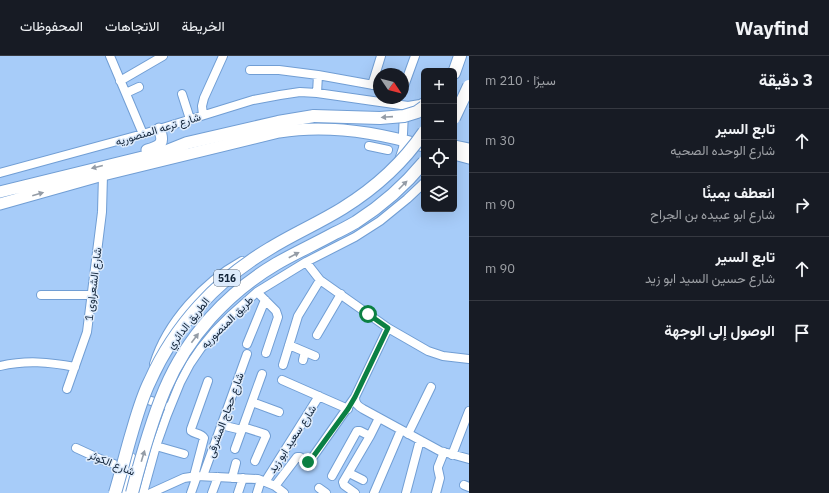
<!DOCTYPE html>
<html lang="ar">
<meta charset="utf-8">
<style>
body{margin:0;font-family:"IBM Plex Sans",Vazirmatn,sans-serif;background:#20242c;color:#f1f3f6;direction:rtl}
.controls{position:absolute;right:12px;top:12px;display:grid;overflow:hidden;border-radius:6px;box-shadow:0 4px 16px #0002}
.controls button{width:36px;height:36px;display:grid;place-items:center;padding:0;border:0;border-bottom:1px solid #363941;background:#171b24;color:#f1f3f6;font:20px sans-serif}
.compass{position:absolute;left:373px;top:12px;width:36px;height:36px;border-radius:50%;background:#171b24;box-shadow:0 4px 16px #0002;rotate:125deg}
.stop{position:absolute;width:12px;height:12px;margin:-9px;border:3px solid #0b8043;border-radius:50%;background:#fff}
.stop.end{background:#0b8043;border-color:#fff;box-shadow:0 1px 4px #0008}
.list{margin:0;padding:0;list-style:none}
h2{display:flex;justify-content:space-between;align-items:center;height:52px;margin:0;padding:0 16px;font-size:17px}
h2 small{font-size:13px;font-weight:400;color:#9ea1a6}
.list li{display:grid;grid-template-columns:26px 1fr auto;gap:12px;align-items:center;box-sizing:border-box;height:64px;padding:0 16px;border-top:1px solid #363941}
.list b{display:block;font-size:15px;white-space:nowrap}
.list p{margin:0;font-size:13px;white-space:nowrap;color:#9ea1a6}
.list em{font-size:13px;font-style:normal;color:#9ea1a6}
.icon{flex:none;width:22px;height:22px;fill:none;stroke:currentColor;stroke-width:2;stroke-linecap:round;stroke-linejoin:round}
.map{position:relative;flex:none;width:469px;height:437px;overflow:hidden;direction:ltr}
header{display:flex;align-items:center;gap:24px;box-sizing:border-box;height:56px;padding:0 20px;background:#171b24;border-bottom:1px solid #363941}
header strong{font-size:19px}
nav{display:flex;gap:22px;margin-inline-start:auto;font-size:14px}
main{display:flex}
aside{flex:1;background:#171b24}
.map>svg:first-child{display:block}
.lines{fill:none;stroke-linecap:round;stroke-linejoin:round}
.minor-casing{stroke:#719ed4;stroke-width:10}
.major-casing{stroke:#719ed4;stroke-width:13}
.highway-casing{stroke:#719ed4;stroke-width:14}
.minor{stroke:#fff;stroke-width:8}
.major{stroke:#fff;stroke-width:11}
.highway{stroke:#fff;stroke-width:12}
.highway-bridge-casing{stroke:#719ed4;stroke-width:14;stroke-linecap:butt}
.highway-bridge{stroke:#fff;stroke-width:12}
.oneway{fill:#949ca6}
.route{stroke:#0b8043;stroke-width:5}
.labels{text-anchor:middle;stroke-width:3;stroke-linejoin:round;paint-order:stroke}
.shield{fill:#ddebfc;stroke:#4f6074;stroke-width:1}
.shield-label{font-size:10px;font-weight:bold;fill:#122439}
.street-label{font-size:11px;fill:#122439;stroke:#ddebfc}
</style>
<header>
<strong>Wayfind</strong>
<nav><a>الخريطة</a><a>الاتجاهات</a><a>المحفوظات</a></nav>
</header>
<main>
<aside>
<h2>3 دقيقة<small>سيرًا · 210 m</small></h2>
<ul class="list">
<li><svg class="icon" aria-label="ahead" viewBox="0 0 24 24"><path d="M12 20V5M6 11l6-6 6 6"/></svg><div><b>تابع السير</b><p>شارع الوحده الصحيه</p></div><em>30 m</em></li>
<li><svg class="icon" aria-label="right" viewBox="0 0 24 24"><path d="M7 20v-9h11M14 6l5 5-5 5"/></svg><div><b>انعطف يمينًا</b><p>شارع ابو عبيده بن الجراح</p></div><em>90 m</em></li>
<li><svg class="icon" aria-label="ahead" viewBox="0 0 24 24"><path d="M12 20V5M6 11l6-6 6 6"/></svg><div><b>تابع السير</b><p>شارع حسين السيد ابو زيد</p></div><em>90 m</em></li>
<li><svg class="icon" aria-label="arrive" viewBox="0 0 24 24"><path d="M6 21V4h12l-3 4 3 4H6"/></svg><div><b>الوصول إلى الوجهة</b></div></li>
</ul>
</aside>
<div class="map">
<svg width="469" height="437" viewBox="0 0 469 437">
<rect width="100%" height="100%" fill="#a7ccf9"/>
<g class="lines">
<g class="minor-casing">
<path id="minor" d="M110 0 143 78
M250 14H279L318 19 379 30
M120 25 163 0
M372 29 381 0
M403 33 415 0
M126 37 139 31
M317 37 318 19
M182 38 190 63
M203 59 202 50 204 42 223 0
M403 78 404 56
M369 90 388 94
M399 104 403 92 404 84
M0 117 143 78 253 44 280 39 300 36 317 37 408 50 420 48 424 46
M306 206 320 224 388 272 428 295 443 300 469 303
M257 236 276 255 278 261 266 297
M41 239H92
M388 272 355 341C355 348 358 350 363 353L440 395 469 403
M317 279 341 238
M247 288 265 244
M289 289 315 300
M303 304 305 296
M154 308C167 266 204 226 242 205
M283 309 298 260 320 224
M0 310C26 304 49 306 75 311
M282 324 348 353
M67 333 87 276 102 156 103 119
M145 343 164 349
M252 346 279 356
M221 369 242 374
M243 371 265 378 266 380 255 405
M408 378 431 331
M156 390 184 398
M76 392 100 403 125 412
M235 393 262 318
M452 399 469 355
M349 417 363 424
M194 420 204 382C201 377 194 378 191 375V373L208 325
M203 420 247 298
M332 420 357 375H360L370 380
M232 422 236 407
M265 426 319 340
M464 429 469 431
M275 430 297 401H300L307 406 310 405 355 341
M319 432 326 437
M122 437 131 401
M143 437 156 390 167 359 180 327 190 308 201 292 215 275 230 260 257 236 306 206 355 181 380 165 407 143 424 127
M151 437 184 422 197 420 258 423 275 430 284 437
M191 437 197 420
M212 437 218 421
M238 437 243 422
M257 437 261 424
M355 437 344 429 343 426 370 380 379 362
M374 437 401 374
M406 437 420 384
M436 437 440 422 438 413V411L444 396"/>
</g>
<g class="major-casing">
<path id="major" d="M454 90 469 93
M147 94C161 90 165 87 159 73
M454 98 469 102
M0 136 175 93
M0 148 103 119 279 76C328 68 377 76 424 90"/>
</g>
<g class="highway-casing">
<path id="highway" d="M454 17 460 0
M167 95 187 87 278 66 314 60"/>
</g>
<use href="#minor" class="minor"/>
<use href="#major" class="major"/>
<use href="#highway" class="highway"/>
<g class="highway-bridge-casing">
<path id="highway-bridge" d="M314 60 380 62 404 60 417 56 424 51
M454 62 469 30
M115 437C121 417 126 396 132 376 137 359 142 341 150 325 175 269 217 224 269 193 293 178 319 167 343 152 375 132 403 107 424 76
M132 437C141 402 151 366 165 333 187 281 227 237 276 208 295 197 315 188 335 177 342 174 349 170 356 166 381 150 405 129 424 106"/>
</g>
<use href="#highway-bridge" class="highway-bridge"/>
</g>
<defs><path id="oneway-solid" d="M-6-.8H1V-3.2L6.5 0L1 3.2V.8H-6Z"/></defs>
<g class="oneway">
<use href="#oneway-solid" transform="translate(387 61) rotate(176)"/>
<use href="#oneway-solid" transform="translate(97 111) rotate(166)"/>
<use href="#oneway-solid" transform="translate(403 129) rotate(-45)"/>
<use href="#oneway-solid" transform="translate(38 138) rotate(-16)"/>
<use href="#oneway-solid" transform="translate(294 199) rotate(-28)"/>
<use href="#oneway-solid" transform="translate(195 282) rotate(-53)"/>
<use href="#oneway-solid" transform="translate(143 400) rotate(-73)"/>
</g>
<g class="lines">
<path class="route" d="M308 406 310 405 348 353 355 341 388 272 368 258"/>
</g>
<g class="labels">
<rect class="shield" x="214" y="214" width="26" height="16" rx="3"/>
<g class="shield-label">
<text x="227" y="226">516</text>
</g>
<g class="street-label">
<text transform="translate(158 73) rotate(-17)" y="4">شارع ترعه المنصوريه</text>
<text transform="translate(93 228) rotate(-83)" y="4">شارع الشعراوى 1</text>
<text transform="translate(227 266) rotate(-45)" y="4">طريق المنصوريه</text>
<text transform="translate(188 267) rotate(-52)" y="4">الطريق الدائري</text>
<text transform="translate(225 359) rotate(-70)" y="4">شارع حجاج المشرقى</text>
<text transform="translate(292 383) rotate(-57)" y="4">شارع سعيد ابو زيد</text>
<text transform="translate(112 407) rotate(22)" y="4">شارع الكوثر</text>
</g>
</g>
</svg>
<div class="controls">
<button>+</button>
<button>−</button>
<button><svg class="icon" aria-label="locate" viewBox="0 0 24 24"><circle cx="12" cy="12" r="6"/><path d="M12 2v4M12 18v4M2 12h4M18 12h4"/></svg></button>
<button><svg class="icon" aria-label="layers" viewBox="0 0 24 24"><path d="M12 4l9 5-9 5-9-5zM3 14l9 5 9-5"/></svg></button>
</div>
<svg class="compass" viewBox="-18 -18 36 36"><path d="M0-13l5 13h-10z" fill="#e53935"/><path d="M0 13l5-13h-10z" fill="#9ea1a6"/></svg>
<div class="stop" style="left:368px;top:258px"></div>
<div class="stop end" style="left:308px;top:406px"></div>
</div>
</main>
